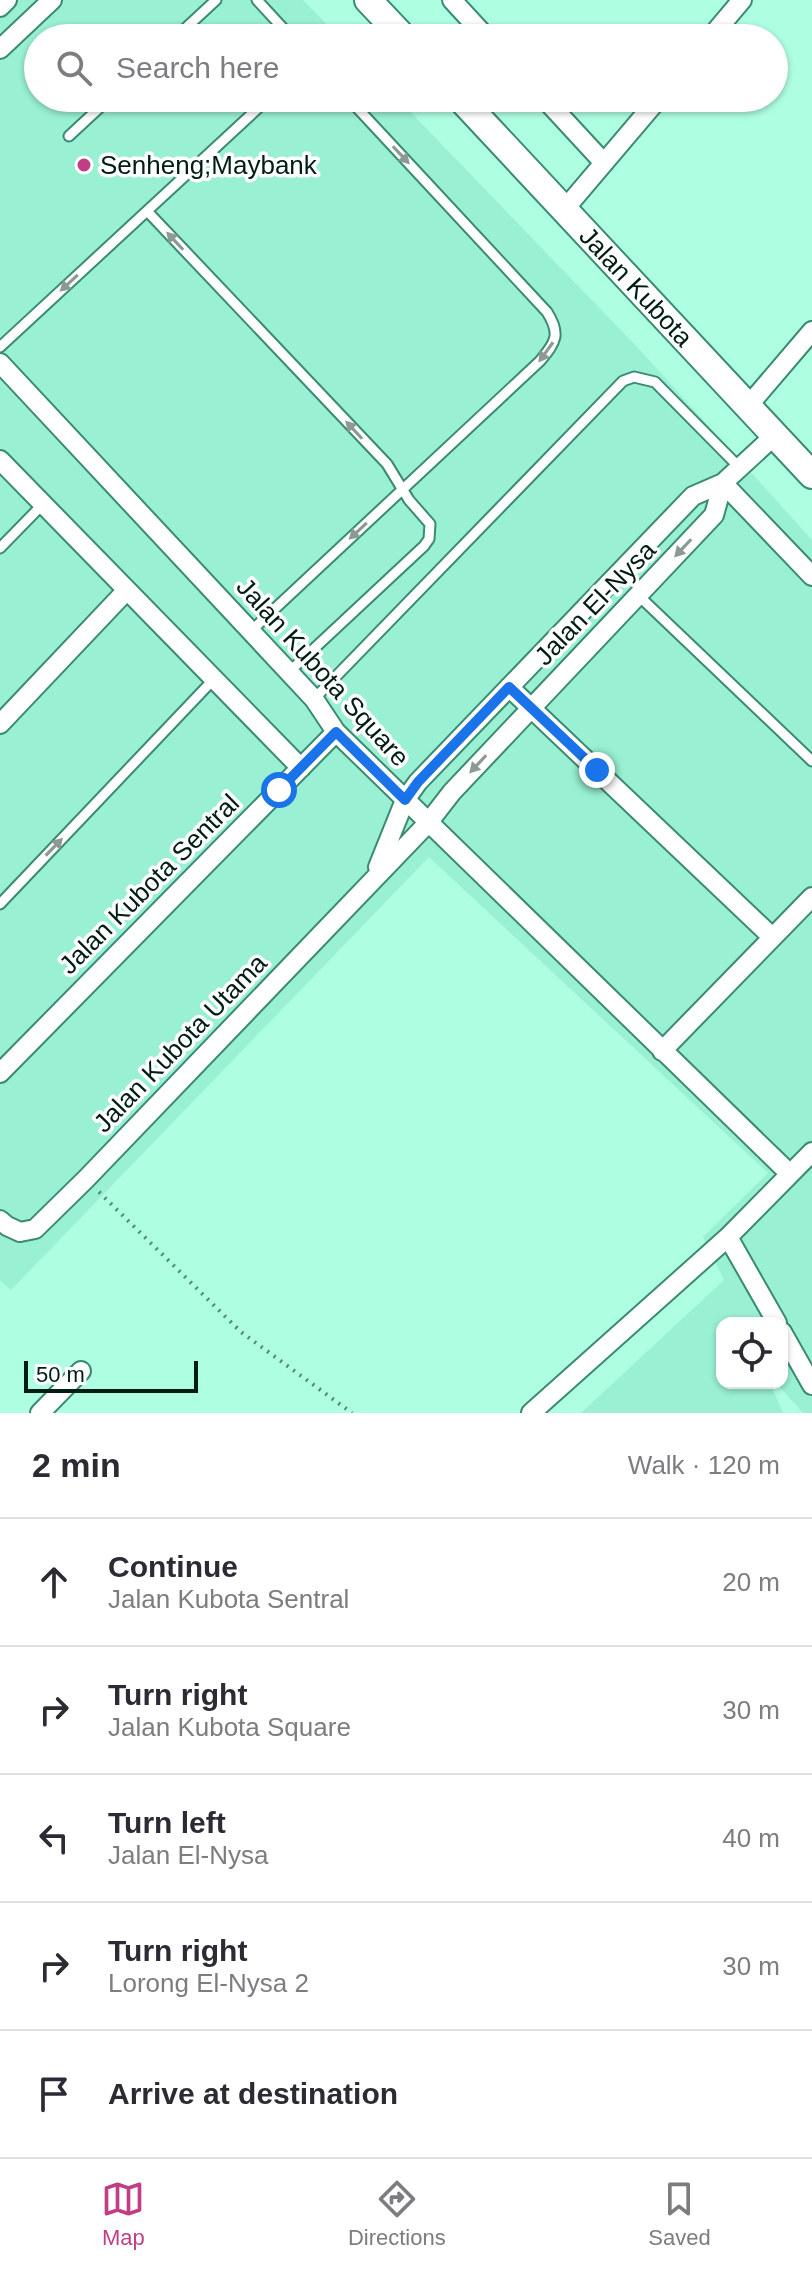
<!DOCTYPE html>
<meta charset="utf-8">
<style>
body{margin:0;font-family:Arial,sans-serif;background:#f2f2f3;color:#2b2b33}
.controls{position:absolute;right:24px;bottom:24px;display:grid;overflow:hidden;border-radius:16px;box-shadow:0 2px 6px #0004}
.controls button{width:72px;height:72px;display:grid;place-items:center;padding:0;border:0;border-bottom:2px solid #e1e1e2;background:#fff;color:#2b2b33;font:40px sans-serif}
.scale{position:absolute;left:24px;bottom:20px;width:174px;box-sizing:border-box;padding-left:8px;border:4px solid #001d14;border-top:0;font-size:22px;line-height:28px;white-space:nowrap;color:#001d14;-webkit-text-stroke:6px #fff;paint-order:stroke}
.stop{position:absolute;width:24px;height:24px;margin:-18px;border:6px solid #1a73e8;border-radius:50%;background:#fff}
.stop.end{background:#1a73e8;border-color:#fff;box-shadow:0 2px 8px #0008}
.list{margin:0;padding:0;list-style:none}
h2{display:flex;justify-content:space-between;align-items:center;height:104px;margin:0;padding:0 32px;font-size:34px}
h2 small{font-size:26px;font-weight:400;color:#7c7c81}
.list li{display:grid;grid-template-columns:52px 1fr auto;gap:24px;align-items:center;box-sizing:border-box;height:128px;padding:0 32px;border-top:2px solid #e1e1e2}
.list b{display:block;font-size:30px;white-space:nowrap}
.list p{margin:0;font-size:26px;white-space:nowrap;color:#7c7c81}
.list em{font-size:26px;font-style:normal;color:#7c7c81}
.icon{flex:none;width:44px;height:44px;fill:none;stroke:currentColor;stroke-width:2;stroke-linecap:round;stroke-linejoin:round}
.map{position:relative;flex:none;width:812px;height:1413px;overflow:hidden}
.search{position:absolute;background:#fff;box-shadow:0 2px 6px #0004;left:24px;right:24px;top:24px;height:88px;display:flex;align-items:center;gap:20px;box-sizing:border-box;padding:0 28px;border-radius:44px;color:#7c7c81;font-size:30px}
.sheet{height:744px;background:#fff}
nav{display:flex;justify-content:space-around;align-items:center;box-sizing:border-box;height:112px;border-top:2px solid #e1e1e2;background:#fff;font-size:22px;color:#7c7c81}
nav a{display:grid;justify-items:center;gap:4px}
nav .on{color:#c03e86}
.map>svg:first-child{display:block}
.built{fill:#99f0d2}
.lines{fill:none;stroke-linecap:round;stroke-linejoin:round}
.lane-casing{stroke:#3b8a72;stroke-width:13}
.street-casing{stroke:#3b8a72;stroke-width:22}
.secondary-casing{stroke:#3b8a72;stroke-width:30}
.path{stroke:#528876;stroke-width:4;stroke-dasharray:2 6;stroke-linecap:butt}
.lane{stroke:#fff;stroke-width:9}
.street{stroke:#fff;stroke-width:18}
.secondary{stroke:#fff;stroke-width:26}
.oneway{fill:#8c9995}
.route{stroke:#1a73e8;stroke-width:10}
.poi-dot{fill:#c03e86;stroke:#fff;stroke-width:3}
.labels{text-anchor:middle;stroke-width:7;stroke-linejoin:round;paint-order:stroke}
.poi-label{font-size:26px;fill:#001d14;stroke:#fff;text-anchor:start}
.street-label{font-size:26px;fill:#001d14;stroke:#fff}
</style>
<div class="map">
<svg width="812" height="1413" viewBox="0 0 812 1413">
<rect width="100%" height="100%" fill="#aefee2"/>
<path class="built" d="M0 0H303L340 38H38V98H397L638 348 812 540V1413H803L776 1383H782V1323H722V1383H770L783 1413H581L724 1280 703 1237 768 1173 429 857 11 1290 0 1280Z"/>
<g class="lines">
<g class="lane-casing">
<path id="lane" d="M257 0 292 38
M175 38 216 0
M69 136 110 98
M147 211 387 464 409 500 430 524 429 539 424 546 289 672
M0 347 269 98
M0 548 43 504
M639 596 812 761
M251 631 540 361C556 342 561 334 547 312L348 98
M314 699 623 381 634 377 655 382 740 468
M0 904 214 679"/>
</g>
<g class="street-casing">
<path id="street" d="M452 0 487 38
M0 7 7 0
M710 38 742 0
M0 49 52 0
M544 98 604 163
M564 210 659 98
M0 363 314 699 336 732 790 1174
M748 406 812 331
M0 460 301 768
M723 483 812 576
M509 687 772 937
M0 724 127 590
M378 867 405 800 418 782 693 496 723 483 775 435
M662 1051 812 897
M0 1073 336 732
M0 1220 7 1226 20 1232 35 1229 86 1179 428 823 452 792 714 515 723 483
M728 1237 777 1323
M782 1332 812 1385
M40 1413 81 1371
M531 1413 728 1237 812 1152"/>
</g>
<g class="secondary-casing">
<g id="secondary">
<path d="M368 0 404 38"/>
<path id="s1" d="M460 98 812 475"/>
</g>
</g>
<path class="path" d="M99 1192 241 1332 352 1413"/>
<use href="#lane" class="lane"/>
<use href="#street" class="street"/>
<use href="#secondary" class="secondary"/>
</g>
<defs><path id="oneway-solid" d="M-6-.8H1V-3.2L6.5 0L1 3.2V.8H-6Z" transform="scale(2)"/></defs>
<g class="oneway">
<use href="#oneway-solid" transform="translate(401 155) rotate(47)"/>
<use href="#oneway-solid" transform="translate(175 241) rotate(-133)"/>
<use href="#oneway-solid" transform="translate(69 283) rotate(137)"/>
<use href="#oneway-solid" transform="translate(546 352) rotate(126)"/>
<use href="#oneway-solid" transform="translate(354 430) rotate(-133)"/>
<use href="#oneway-solid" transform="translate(358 531) rotate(137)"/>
<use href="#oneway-solid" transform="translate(683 548) rotate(133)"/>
<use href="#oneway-solid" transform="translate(478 764) rotate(133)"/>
<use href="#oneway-solid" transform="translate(54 847) rotate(-46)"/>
</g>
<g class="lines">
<path class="route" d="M279 790 336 732 405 800 418 782 509 687 597 770"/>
</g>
<circle class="poi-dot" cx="84" cy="165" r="8"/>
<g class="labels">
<g class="poi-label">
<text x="100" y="174">Senheng;Maybank</text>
</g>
<g class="street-label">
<text dy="9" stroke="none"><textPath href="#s1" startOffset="258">Jalan Kubota</textPath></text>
<text transform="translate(595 603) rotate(-46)" y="9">Jalan El-Nysa</text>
<text transform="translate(323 672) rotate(48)" y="9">Jalan Kubota Square</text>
<text transform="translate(149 884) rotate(-45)" y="9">Jalan Kubota Sentral</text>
<text transform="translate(180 1043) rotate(-46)" y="9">Jalan Kubota Utama</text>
</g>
</g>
</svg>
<div class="controls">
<button><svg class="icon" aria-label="locate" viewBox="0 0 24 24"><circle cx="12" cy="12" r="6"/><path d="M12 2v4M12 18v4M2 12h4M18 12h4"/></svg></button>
</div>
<div class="scale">50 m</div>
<div class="stop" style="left:279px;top:790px"></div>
<div class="stop end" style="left:597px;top:770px"></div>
<div class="search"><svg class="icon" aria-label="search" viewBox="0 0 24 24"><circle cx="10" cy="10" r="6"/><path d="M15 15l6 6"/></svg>Search here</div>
</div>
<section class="sheet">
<h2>2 min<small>Walk · 120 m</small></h2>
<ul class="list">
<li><svg class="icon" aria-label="ahead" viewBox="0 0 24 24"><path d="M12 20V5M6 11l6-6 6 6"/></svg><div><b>Continue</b><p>Jalan Kubota Sentral</p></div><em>20 m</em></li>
<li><svg class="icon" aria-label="right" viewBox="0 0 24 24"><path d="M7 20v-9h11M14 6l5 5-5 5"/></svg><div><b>Turn right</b><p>Jalan Kubota Square</p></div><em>30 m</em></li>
<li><svg class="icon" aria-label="left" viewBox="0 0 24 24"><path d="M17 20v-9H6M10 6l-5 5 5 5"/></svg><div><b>Turn left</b><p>Jalan El-Nysa</p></div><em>40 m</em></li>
<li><svg class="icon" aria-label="right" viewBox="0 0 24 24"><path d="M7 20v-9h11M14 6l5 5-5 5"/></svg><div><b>Turn right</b><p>Lorong El-Nysa 2</p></div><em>30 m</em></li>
<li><svg class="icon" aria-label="arrive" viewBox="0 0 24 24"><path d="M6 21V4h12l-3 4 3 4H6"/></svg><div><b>Arrive at destination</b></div></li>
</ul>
</section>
<nav>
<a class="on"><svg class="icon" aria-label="map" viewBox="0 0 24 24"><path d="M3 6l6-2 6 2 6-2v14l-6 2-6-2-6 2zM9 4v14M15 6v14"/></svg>Map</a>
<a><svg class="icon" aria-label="directions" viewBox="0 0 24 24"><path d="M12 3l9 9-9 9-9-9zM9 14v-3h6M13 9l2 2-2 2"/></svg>Directions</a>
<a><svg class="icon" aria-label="saved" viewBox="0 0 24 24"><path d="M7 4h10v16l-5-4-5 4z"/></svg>Saved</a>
</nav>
